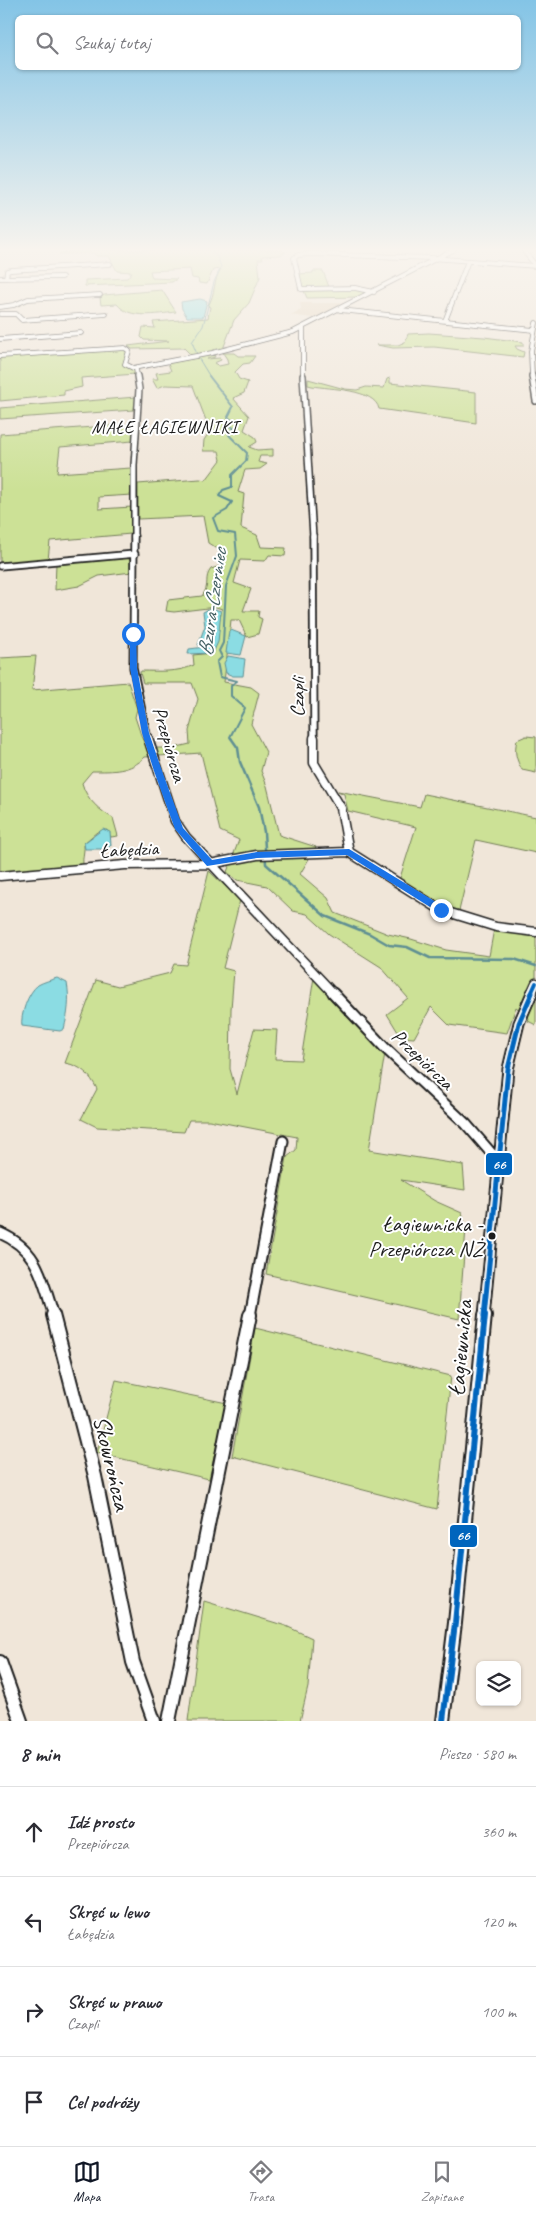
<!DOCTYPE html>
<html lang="pl">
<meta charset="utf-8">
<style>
body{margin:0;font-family:Caveat,sans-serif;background:#f2f2f3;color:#2b2b33}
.controls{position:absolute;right:15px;bottom:15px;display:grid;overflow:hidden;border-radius:8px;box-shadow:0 1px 4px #0004}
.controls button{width:45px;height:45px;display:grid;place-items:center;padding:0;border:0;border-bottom:1px solid #e1e1e2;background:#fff;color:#2b2b33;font:25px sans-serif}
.stop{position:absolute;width:15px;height:15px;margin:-11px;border:4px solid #1a73e8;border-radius:50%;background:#fff}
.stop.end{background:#1a73e8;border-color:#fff;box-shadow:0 1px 5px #0008}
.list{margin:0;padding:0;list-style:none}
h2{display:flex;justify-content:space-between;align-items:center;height:65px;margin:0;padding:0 20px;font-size:21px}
h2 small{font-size:16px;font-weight:400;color:#7c7c81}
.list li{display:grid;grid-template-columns:32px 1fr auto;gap:15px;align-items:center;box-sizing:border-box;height:90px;padding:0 20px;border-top:1px solid #e1e1e2}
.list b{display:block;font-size:19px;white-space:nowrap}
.list p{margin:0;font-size:16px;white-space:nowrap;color:#7c7c81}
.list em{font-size:16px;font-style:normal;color:#7c7c81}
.icon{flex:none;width:28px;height:28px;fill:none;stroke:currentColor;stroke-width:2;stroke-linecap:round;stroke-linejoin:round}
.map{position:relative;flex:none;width:536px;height:1721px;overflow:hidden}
.search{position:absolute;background:#fff;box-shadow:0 1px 4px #0004;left:15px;right:15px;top:15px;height:55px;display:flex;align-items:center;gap:12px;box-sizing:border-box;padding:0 18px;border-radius:8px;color:#7c7c81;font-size:19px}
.sheet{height:425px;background:#fff}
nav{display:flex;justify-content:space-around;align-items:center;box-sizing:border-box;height:70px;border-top:1px solid #e1e1e2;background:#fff;font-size:14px;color:#7c7c81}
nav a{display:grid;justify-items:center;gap:2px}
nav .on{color:#111827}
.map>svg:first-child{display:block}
.built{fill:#e5d5be}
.green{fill:#cce196;stroke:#747e59}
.water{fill:#8bdce3;stroke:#5f8f93}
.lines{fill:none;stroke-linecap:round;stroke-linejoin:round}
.stream-far2{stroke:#5f8f93;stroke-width:1}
.stream-far1{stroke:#5f8f93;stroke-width:2}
.stream{stroke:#5f8f93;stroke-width:2.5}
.minor-far5-casing{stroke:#1c1c1c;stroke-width:5.5}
.minor-far4-casing{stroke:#1c1c1c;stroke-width:8}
.minor-far3-casing{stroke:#1c1c1c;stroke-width:9}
.minor-far2-casing{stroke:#1c1c1c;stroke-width:11}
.minor-far1-casing{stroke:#1c1c1c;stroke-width:13}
.minor-casing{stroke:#1c1c1c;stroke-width:16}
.minor-far5{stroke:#fff;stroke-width:4}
.minor-far4{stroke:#fff;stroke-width:5}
.minor-far3{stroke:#fff;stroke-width:5.5}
.minor-far2{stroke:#fff;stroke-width:8}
.minor-far1{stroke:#fff;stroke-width:9}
.minor{stroke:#fff;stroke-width:12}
.bus-1-far2-casing{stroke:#fff;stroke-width:8}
.bus-1-far1-casing{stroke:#fff;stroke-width:9}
.bus-1-casing{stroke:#fff;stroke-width:10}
.bus-1-far2{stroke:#0065bd;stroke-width:4}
.bus-1-far1{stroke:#0065bd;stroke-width:5}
.bus-1{stroke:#0065bd;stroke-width:6}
.route{fill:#1a73e8}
.bus-dot{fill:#1c1c1c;stroke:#fff;stroke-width:2}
.labels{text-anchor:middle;stroke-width:4;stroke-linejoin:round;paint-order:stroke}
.far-neighbourhood-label{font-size:18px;letter-spacing:1px;fill:#1c1c1c;stroke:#fff}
.street-label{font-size:20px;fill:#1c1c1c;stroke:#fff}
.water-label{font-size:21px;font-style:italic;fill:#435f62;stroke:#fff}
.near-bus-label{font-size:22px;fill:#1c1c1c;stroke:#fff;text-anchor:end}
.near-street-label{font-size:24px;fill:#1c1c1c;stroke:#fff}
.line-badge{stroke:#fff;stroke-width:2}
.badge-label{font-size:14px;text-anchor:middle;font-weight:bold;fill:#fff}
</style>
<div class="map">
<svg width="536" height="1721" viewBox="0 0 536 1721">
<rect width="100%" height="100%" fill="#f0e6d9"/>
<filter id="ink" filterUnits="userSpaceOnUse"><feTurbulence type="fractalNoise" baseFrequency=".02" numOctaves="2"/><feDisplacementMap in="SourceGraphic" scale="10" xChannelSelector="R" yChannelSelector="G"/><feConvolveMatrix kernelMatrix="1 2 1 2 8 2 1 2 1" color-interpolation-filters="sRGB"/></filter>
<g filter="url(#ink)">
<path class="built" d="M300 303H350L319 319 291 315 301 309Z"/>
<path class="green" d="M85 250H279L286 252 280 255 262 256 263 259H258L260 277 249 303 234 320 223 349 192 356 184 348 132 349 128 346 169 341 144 340 141 337 143 327 155 328 153 322 208 318 210 307 208 306C216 293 213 280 221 269L213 270 207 284 199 283 198 279 192 278 190 269 150 271 152 278 177 279 172 282 85 286V280L127 278 132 272 117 271 109 256H97L93 253 59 254 60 253Z
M313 271H323L329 287 302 288 299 274 313 273Z
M356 288 368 292 359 297 307 298 304 291Z
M162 290 176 312C157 314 130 320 117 304L101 305 100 298 104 295Z
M429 333 484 337 523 342V346H515L517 349 524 352 523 357 434 347 393 348 377 345H398L405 342 408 334Z
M124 349 127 350 123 365 134 369 136 374 81 378 82 387 64 391V395L0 401V357Z
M223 353H234L238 356H255L250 363 243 364 235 372 239 379 248 382 244 393 233 398 249 416 244 430 255 437 257 442 249 447 257 450 273 449V456H260L258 462 267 464 260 469 245 470 238 492 244 494 241 528 257 535 261 547 286 548 285 556 269 555 265 561 240 560 234 583 251 589 243 611H259L258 617 262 619 258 634 247 637 239 620H231L224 682 251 687 259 693 251 724 266 752 261 771 267 786 279 835 316 847 300 874 328 898 335 913 388 934 411 939 446 950 489 956 494 929 536 937V1025L528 1021 529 1018 516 1007 507 1033 449 1025 431 1007 414 1038 401 1037 387 1014 408 998 381 967 329 934 307 914 293 911 267 886 237 880 227 872 239 840 220 831 201 753 145 757C130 772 113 771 92 771L82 783C86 799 100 811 113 818L118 836 111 837 107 830 97 832 84 843C85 851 82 857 83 865L0 872V658L36 656 32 690 128 682 137 709 135 717 142 738 148 748H173L190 744 189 731 198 699 192 683H143L140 673 141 671C158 671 178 673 194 665L193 655 213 653 222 609 216 607 174 612 166 611 168 600 202 596C211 584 203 579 211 569L220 566 221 551 208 543 203 516 138 519V484L200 479 206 480 221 460 219 451H203L204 440 210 431 193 386 165 385 157 388 152 379H158L156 373 171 371 168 363 214 355 215 357 207 359 220 358 221 360 214 363 219 366 228 364 227 359Z
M390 378V383L476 392V423L379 409C375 389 330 389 312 386L308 385V379L345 389 357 390 366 387 384 388 387 379Z
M136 397 134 410 0 419V408Z
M133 424V441L60 447 57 473 131 468 132 495 99 497V509L132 507 131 534 50 541 48 560 0 564V434Z
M131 556 132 572 99 576 79 586 55 590 56 563Z
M526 736 536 737V773L522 770C516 759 514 752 517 740Z
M338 791 420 807 424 794 536 817V853L476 840 459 911 445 907 399 881 416 827 348 811 344 794Z
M209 871 240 900 223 968 234 971 231 1009 230 1069 237 1094 254 1029 277 1030 275 1059 301 1060 314 977 385 1053 369 1150 463 1165 465 1190 401 1180 435 1201 462 1213 466 1228 459 1319 266 1274 287 1157 296 1150 297 1137 209 1120H189L184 1132 97 1127 81 1119 97 1089C90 1075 82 1066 65 1063L96 980 118 986 170 973 174 964 186 965Z
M255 1328 451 1376 437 1509 232 1456Z
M116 1380 227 1403 209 1479 97 1453Z
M204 1601 286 1626 312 1638 308 1687 300 1721H188Z"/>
<path class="water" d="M200 299 207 301 203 317H187L182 309 181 302Z
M211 608 221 611 218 642 213 653 188 654 189 649 205 647 198 645 205 626 203 612Z
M231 630 246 636 241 655 226 653 229 631Z
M228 656 245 659 243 676H233L226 673 224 663Z
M103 829 110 832 111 845 107 849H85L84 843Z
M57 978 67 983C70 999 68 1014 64 1029L60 1031 22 1026C20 1016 28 992 38 985 43 982 51 980 57 978Z"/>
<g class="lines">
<path class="stream-far2" d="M210 377 199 359 192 342 203 326 214 282 221 267 218 258 211 250"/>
<path class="stream-far1" d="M209 376 233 407 228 417 233 421 229 425 234 428 229 435 247 453 246 461 232 475V487L223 490 219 496 232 502 227 510 213 518 218 531 235 534 237 556 226 586 223 643 219 651 222 657 217 662 220 677 237 681 231 685V696L245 708 230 737 232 739"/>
<path class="stream" d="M231 738 238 748 240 762 259 807 264 832 266 864 325 916 370 934 389 945 407 947 430 958 514 959 536 966"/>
<g class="minor-far5-casing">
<path id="minor-far5" d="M523 250 536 266
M0 278 62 277
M6 278 7 271 11 270 110 264
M374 292 355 288 301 289 294 258 298 255 310 254 432 258 536 266
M0 307 14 305 28 299 100 295
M340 310 534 330
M0 314H16L22 320 106 314
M445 321 468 261
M303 328V377
M0 339 81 333
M0 356 125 348 129 351 125 364 133 368 212 353 293 332 453 250
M136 368 137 377
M532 377 531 351 536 323"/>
</g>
<g class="minor-far4-casing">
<path id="minor-far4" d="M303 376 313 537
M532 376 536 401
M134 537V465L139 389 137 376"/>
</g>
<g class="minor-far3-casing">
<path id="minor-far3" d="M134 536 133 668 148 739
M313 536 314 739
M0 566 135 554"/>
</g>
<g class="minor-far2-casing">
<path id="minor-far2" d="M148 738 175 821 186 837 334 994
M314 738V763L341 808 349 852 441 910 496 927 536 932
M0 876 125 865 210 864 257 855 349 852
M531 994 536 983"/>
</g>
<g class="minor-far1-casing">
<path id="minor-far1" d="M333 993 385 1048 466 1124 499 1162
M0 1233C39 1250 42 1279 54 1316
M250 1316 283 1141
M484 1316 508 1069 519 1023 532 993"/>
</g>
<g class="minor-casing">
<path id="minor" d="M53 1315 95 1476 133 1662 154 1721
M0 1662 21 1721
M169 1721 250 1315
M443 1721 455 1623 485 1315"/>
</g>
<use href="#minor-far5" class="minor-far5"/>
<use href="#minor-far4" class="minor-far4"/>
<use href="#minor-far3" class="minor-far3"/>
<use href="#minor-far2" class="minor-far2"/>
<use href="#minor-far1" class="minor-far1"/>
<use href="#minor" class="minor"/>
<g class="bus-1-far2-casing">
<path id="bus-1-far2" d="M531 994 536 983"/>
</g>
<g class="bus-1-far1-casing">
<path id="bus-1-far1" d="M484 1316 508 1069 519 1023 532 993"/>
</g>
<g class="bus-1-casing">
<path id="bus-1" d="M443 1721 455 1623 485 1315"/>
</g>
<use href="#bus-1-far2" class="bus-1-far2"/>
<use href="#bus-1-far1" class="bus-1-far1"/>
<use href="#bus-1" class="bus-1"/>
</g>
</g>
<linearGradient id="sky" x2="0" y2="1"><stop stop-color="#83c4e6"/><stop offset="0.51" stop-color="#f8f4ee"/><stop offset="1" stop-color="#f8f4ee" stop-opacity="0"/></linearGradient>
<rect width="536" height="490" fill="url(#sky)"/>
<path class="route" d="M133 632 136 634 137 668 149 733 162 771 183 828 212 860 257 852 349 849 444 907V912H438L347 855 257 858 207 866 175 829 154 771 142 733 130 668V634Z"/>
<circle class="bus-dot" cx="492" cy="1236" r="4.5"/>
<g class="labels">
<g class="far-neighbourhood-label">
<text x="165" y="433">MAŁE ŁAGIEWNIKI</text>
</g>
<g class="street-label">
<text transform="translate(297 697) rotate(-89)" y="7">Czapli</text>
<text transform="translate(170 744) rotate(74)" y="7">Przepiórcza</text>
<text transform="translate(129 849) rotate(-3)" y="7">Łabędzia</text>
<text transform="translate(423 1059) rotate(44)" y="7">Przepiórcza</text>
</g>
<g class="water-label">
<text transform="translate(212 602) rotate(-82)" y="7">Bzura-Czerniec</text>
</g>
<g class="near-bus-label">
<text x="483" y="1231">Łagiewnicka -<tspan x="483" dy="25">Przepiórcza NŻ</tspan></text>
</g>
<g class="near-street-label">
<text transform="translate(460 1348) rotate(-85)" y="8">Łagiewnicka</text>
<text transform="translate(112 1463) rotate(77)" y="8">Skowrończa</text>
</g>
</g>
<g class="line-badge">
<rect x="485" y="1152" width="28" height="24" rx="5" fill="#0065bd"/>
<rect x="449" y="1524" width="29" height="24" rx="5" fill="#0065bd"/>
</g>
<g class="badge-label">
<text x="499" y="1169">66</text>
<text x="463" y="1540">66</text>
</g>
</svg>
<div class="controls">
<button><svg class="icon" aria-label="layers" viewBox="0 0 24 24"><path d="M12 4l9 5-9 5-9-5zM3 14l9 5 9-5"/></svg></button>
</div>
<div class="stop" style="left:133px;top:634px"></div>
<div class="stop end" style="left:441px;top:910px"></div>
<div class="search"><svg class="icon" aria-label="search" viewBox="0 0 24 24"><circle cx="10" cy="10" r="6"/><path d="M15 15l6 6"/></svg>Szukaj tutaj</div>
</div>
<section class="sheet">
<h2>8 min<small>Pieszo · 580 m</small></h2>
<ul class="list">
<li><svg class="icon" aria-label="ahead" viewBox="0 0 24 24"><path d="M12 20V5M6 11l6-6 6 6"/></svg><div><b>Idź prosto</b><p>Przepiórcza</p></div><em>360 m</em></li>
<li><svg class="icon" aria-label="left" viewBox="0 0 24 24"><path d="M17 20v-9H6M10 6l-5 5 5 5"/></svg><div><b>Skręć w lewo</b><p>Łabędzia</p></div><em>120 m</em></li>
<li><svg class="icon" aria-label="right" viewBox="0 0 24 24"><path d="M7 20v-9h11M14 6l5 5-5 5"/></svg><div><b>Skręć w prawo</b><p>Czapli</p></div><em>100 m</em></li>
<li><svg class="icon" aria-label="arrive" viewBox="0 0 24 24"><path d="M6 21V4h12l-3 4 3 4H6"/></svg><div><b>Cel podróży</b></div></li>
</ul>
</section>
<nav>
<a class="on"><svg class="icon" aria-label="map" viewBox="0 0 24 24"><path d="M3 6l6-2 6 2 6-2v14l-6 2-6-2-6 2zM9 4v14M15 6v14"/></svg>Mapa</a>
<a><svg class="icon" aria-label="directions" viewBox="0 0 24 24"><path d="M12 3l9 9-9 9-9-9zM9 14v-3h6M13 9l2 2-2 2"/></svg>Trasa</a>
<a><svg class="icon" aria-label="saved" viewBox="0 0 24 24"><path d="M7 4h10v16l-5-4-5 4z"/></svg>Zapisane</a>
</nav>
